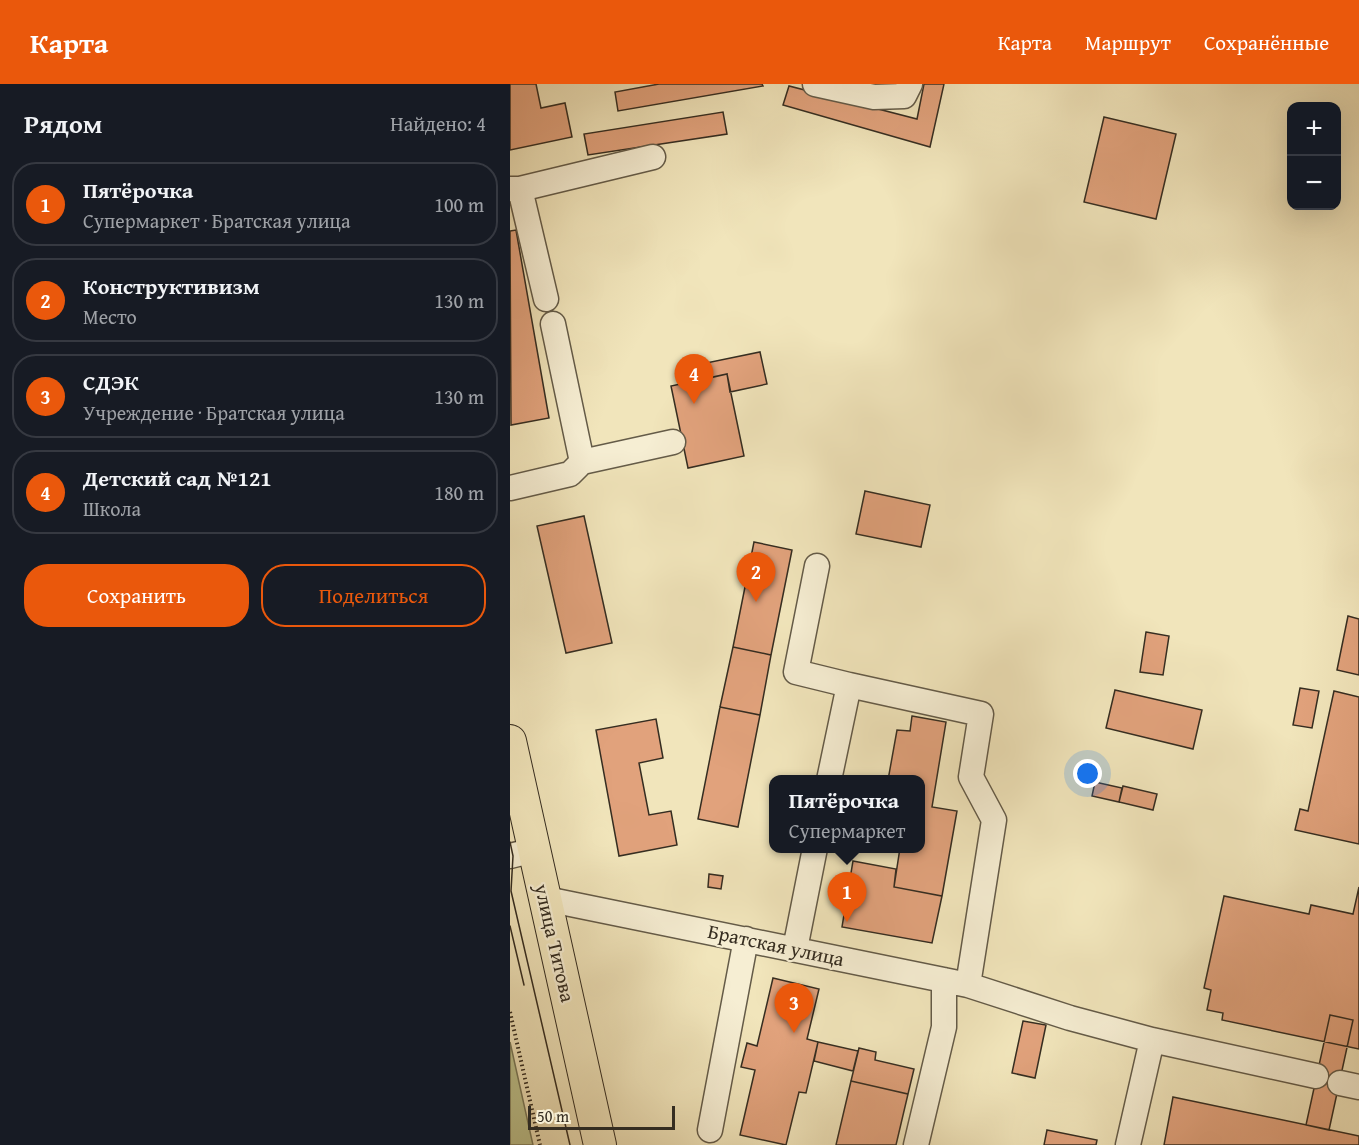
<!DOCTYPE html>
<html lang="ru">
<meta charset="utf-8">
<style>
body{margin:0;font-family:"Gentium Book Plus",serif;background:#20242c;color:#f1f3f6}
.controls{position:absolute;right:18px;top:18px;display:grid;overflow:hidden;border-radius:12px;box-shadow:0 6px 24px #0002}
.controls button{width:54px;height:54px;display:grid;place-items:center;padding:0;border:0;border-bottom:2px solid #363941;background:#171b24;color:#f1f3f6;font:30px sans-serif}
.scale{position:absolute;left:18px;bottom:15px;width:147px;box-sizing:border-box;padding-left:6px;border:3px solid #352d21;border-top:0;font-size:16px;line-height:21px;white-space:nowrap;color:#352d21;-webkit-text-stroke:4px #f6eed3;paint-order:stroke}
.you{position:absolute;left:578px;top:690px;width:21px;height:21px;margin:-15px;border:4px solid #fff;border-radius:50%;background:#1a73e8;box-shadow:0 0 0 9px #1a73e833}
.badge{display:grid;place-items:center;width:39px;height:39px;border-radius:50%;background:#ea580c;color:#fff;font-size:20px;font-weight:700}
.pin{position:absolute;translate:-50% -50px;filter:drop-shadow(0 2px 3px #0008)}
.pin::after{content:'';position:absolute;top:32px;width:21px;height:18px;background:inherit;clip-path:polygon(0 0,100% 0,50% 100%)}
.popup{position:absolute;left:259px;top:691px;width:156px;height:78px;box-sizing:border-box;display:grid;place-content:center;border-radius:12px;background:#171b24;filter:drop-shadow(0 2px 4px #0005);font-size:20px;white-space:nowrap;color:#9ea1a6}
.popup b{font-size:22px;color:#f1f3f6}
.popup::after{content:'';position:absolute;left:50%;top:100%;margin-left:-12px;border:12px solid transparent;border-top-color:#171b24}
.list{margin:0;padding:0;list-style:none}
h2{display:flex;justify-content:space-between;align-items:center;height:78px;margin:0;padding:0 24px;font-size:26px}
h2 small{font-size:20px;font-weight:400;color:#9ea1a6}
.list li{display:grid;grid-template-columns:39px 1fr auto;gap:18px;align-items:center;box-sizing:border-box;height:84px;margin:0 12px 12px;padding:0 12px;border:2px solid #363941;border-radius:24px}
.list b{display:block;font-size:22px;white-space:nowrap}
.list p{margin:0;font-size:20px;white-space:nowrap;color:#9ea1a6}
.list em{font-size:20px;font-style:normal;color:#9ea1a6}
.actions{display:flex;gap:12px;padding:18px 24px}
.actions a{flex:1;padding:14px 0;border:2px solid #ea580c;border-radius:24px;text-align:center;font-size:21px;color:#ea580c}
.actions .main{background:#ea580c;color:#fff}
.map{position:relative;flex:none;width:849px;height:1061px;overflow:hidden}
header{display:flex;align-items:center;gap:36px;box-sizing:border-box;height:84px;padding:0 30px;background:#ea580c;color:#fff}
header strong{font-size:28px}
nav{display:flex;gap:33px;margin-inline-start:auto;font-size:21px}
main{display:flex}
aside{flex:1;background:#171b24}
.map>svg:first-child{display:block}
.green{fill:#bdc38e;stroke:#797858;stroke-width:1.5}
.building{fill:#e1a27c;stroke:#352d21;stroke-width:1.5}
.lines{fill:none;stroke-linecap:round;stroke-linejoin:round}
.minor-casing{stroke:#645b48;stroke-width:27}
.major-casing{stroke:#352d21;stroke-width:34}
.path{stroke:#352d21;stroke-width:4;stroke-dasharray:1.5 3;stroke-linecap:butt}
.minor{stroke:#f6eed3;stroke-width:24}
.major{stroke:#f1e5bb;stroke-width:32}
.tram{stroke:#352d21;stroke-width:1.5}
.labels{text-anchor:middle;stroke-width:4.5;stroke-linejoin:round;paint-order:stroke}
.street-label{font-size:20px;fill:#352d21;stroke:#f6eed3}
</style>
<header>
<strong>Карта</strong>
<nav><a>Карта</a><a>Маршрут</a><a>Сохранённые</a></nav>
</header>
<main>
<aside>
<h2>Рядом<small>Найдено: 4</small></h2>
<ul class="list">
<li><span class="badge">1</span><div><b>Пятёрочка</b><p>Супермаркет · Братская улица</p></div><em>100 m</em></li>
<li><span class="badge">2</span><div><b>Конструктивизм</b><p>Место</p></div><em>130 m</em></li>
<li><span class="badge">3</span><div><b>СДЭК</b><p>Учреждение · Братская улица</p></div><em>130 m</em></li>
<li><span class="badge">4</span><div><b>Детский сад №121</b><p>Школа</p></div><em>180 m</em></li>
</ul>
<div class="actions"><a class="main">Сохранить</a><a>Поделиться</a></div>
</aside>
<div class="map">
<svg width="849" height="1061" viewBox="0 0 849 1061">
<rect width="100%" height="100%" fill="#f1e5bb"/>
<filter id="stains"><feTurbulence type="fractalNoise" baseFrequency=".00333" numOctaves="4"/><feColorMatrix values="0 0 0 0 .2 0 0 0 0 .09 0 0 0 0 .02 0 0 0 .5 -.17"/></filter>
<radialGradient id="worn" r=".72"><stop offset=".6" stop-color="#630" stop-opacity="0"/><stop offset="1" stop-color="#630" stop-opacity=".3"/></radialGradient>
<path class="green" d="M0 958 23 1061H0Z"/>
<path class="building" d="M0 0H26L31 24 55 19 62 53 0 66Z
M149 0H252L253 2 108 27 105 8Z
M414 0H434L420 63 273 21 279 2 407 35Z
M213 28 217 50 78 71 74 50Z
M594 33 666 50 646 135 574 118Z
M6 146 39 334 1 341 0 147Z
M250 268 257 300 220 308 217 290 199 294 196 279Z
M217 290 234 372 178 384 161 302Z
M355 407 420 421 411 463 346 450Z
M74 432 102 559 56 569 27 442Z
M244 458 282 466 261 571 223 563Z
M838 532 849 535V591L827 586Z
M636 548 659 552 653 591 630 588Z
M223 563 261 571 250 631 210 623Z
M790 604 809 607 802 644 783 641Z
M605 606 692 626 683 665 596 644Z
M824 607 849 613V760L785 746 790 725 798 727Z
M210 623 250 631 228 743 188 735Z
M402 632 436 638 422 723 447 727 432 812 384 803 390 764H410V696H378L387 646 400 647Z
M146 635 153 674 129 679 139 731 161 727 167 761 109 772 86 646Z
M585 698 612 704 609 718 582 712Z
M613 702 647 710 643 726 609 718Z
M343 777 386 785 384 803 432 812 422 859 332 843Z
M199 790 213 792 211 805 198 803Z
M849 803V965L712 936 713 929 697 926 701 906 694 904 714 812 799 830 801 821 843 830Z
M263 894 309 905 297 955 308 958 296 1009 289 1008 276 1061 230 1051 245 986 231 983 237 959 247 962Z
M820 931 843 936 819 1046 796 1041Z
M513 937 536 941 525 994 502 989Z
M308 958 348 967 343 987 304 977Z
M349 964 366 968 365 976 404 985 398 1010 341 997Z
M341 997 398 1010 386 1061H326Z
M663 1013 849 1052V1061H654Z
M537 1046 587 1056 586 1061H534Z"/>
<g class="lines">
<g class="minor-casing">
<path id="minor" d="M305 0 364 13 394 12 400 0
M0 105H10L143 73
M10 105 36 215
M72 378 163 358
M0 404 60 390 72 378 43 240
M307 482 286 588 339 601
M319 696 339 601 471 630 461 693 484 736 458 901
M0 772 24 766
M36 815 458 901 560 934 642 956 806 992
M285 865 305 764
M830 999 849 1003
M200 1046 236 855
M406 1061 434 943V896
M618 1061 642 956"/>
</g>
<g class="major-casing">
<path id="major" d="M0 657 90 1061"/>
</g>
<path class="path" d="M0 928 30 1061"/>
<use href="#minor" class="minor"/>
<use href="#major" class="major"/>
<path class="tram" d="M0 758 3 772 1 807 60 1061
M0 842 14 901"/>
</g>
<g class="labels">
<g class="street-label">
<text transform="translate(45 859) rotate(77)" y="7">улица Титова</text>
<text transform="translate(266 861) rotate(12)" y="7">Братская улица</text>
</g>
</g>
<rect width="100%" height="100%" filter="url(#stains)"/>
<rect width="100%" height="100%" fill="url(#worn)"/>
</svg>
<div class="controls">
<button>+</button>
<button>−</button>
</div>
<div class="scale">50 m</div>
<div class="you"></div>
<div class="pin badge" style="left:337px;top:838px">1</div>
<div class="popup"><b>Пятёрочка</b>Супермаркет</div>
<div class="pin badge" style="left:246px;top:518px">2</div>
<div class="pin badge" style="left:284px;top:949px">3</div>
<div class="pin badge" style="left:184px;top:320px">4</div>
</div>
</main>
